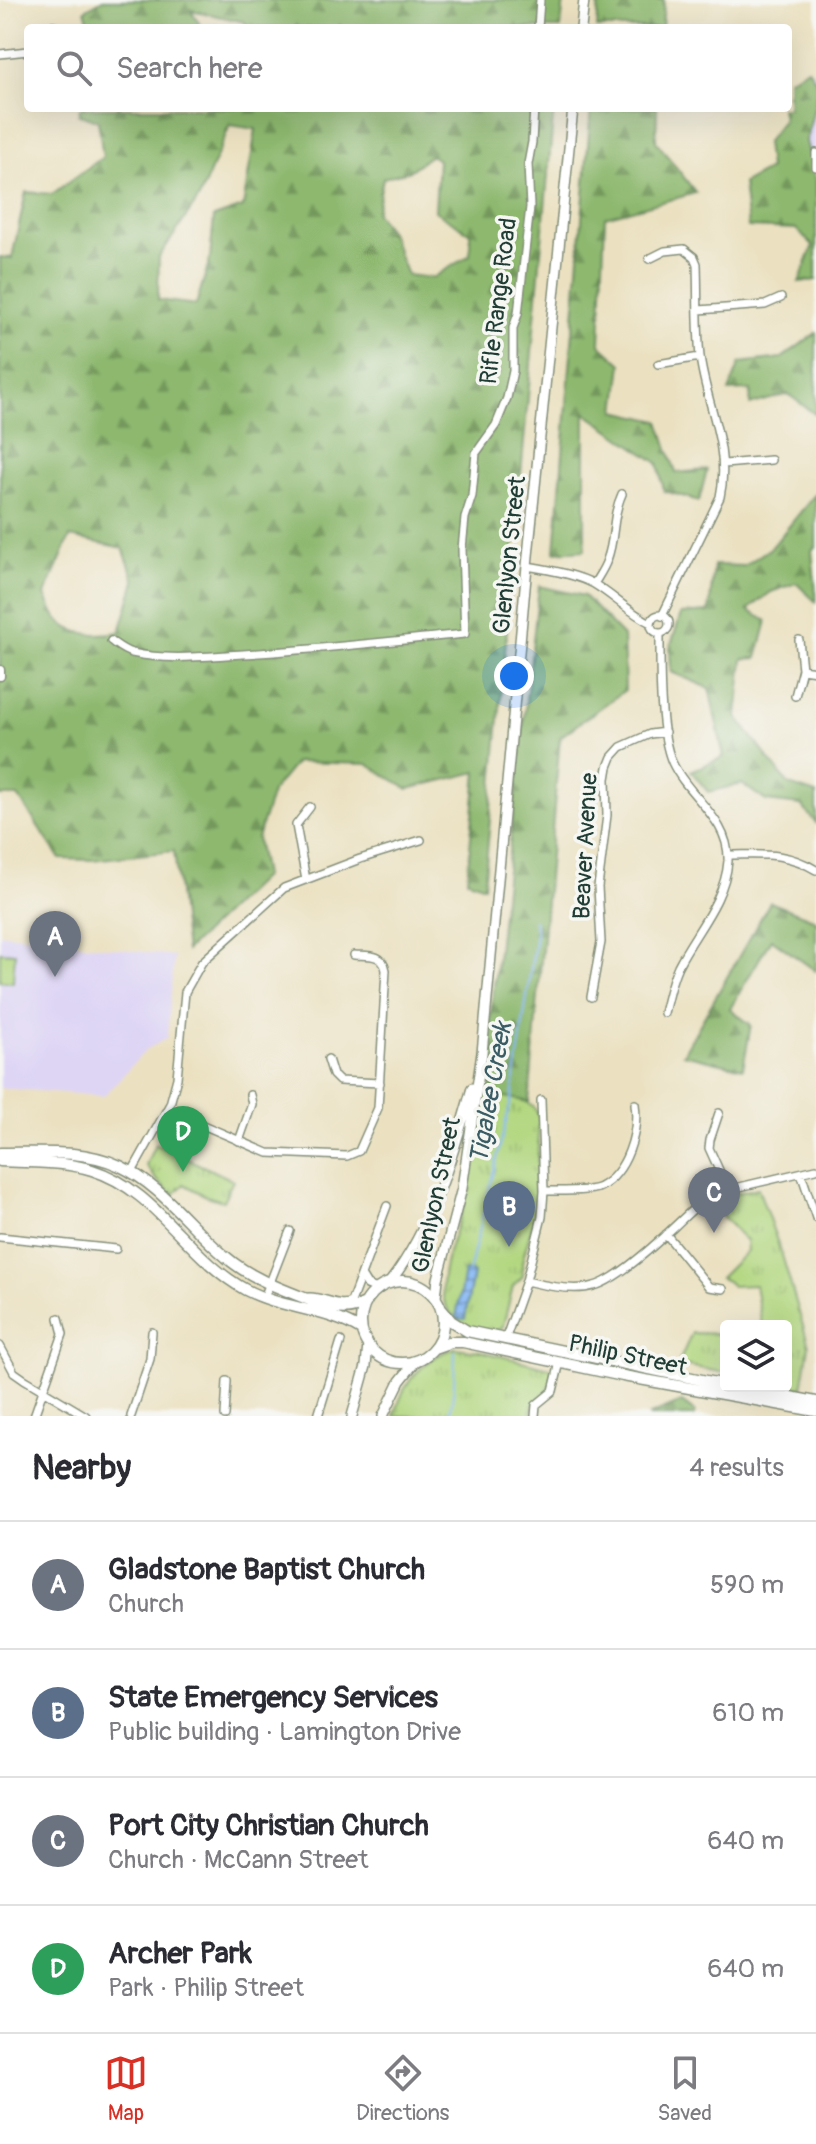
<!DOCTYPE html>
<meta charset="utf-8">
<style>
body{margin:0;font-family:Pangolin,sans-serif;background:#f2f2f3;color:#2b2b33}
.controls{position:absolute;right:24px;bottom:24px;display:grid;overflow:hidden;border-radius:8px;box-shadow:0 8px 32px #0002}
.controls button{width:72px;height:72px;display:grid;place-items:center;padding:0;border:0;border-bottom:2px solid #e1e1e2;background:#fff;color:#2b2b33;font:40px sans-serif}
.you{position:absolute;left:514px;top:676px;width:28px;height:28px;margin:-20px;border:6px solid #fff;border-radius:50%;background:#1a73e8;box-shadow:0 0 0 12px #1a73e833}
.badge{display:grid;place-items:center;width:52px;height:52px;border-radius:50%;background:#d93025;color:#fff;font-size:26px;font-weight:700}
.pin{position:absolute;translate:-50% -66px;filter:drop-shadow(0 2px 4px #0008)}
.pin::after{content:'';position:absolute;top:42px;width:28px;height:24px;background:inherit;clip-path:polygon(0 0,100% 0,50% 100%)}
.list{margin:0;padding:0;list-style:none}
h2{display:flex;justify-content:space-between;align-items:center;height:104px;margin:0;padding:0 32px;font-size:34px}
h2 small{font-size:26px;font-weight:400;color:#7c7c81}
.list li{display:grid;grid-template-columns:52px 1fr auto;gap:24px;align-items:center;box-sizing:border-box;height:128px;padding:0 32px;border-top:2px solid #e1e1e2}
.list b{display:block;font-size:30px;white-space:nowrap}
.list p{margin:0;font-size:26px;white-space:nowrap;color:#7c7c81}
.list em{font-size:26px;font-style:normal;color:#7c7c81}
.icon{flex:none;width:44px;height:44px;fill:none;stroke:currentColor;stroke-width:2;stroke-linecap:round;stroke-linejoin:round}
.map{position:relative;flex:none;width:816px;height:1416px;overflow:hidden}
.search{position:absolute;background:#fff;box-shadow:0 8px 32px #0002;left:24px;right:24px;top:24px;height:88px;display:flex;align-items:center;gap:20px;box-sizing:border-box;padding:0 28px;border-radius:8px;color:#7c7c81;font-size:30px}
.sheet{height:616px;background:#fff}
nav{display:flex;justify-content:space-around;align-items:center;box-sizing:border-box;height:112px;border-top:2px solid #e1e1e2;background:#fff;font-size:22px;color:#7c7c81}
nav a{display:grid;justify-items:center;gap:4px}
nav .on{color:#d93025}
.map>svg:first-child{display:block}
.built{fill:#ded5f5}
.grass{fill:url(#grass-tufts);stroke:#688a5a;stroke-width:2}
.forest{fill:url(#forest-firs);stroke:#567a51;stroke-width:2;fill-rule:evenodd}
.pitch{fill:#b2d780;stroke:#688a5a;stroke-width:2}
.water{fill:url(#water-rules);stroke:#547c94;stroke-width:2}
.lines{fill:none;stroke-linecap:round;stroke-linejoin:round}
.stream{stroke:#8abaf5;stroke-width:2}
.minor-casing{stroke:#858f7a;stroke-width:10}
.tertiary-casing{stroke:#858f7a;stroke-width:11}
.secondary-casing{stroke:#858f7a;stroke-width:12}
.primary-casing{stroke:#858f7a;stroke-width:13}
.minor{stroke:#fff;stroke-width:7}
.tertiary{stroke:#fff;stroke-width:8}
.secondary{stroke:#fff;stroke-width:9}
.primary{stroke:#fff;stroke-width:10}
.labels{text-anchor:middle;stroke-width:7;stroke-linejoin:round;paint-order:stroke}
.street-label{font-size:24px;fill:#1f3d34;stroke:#f6f6f2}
.water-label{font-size:26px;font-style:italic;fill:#3a5c64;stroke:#f6f6f2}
</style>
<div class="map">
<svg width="816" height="1416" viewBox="0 0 816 1416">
<defs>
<pattern id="grass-tufts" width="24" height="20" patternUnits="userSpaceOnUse" patternTransform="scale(2)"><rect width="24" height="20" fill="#b2d780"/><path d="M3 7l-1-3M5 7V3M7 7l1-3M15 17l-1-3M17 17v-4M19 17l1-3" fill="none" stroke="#99b96f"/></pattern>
<pattern id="forest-firs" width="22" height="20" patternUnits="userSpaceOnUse" patternTransform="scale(2)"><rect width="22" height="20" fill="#8db86e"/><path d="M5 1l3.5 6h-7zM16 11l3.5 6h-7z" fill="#73975b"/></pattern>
<pattern id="water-rules" width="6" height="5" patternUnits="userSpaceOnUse" patternTransform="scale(2)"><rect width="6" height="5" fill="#8abaf5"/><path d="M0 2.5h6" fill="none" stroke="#7098c7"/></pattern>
</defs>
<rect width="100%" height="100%" fill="#f6f6f2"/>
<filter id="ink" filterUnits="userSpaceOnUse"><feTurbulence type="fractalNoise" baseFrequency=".0125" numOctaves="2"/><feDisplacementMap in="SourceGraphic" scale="16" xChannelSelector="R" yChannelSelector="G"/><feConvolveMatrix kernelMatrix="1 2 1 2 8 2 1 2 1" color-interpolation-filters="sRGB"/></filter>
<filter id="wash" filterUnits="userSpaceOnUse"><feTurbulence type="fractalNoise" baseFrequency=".006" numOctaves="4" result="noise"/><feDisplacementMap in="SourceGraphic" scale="32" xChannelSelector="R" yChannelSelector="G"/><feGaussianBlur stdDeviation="1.8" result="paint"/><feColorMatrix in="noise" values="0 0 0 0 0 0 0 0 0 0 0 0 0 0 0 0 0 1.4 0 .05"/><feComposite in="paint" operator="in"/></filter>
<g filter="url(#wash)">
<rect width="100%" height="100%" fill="#ebe1c1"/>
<path class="built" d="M816 64V212L795 116Z
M0 933 174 956 167 1038 146 1050 104 1096 0 1088Z"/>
<path class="grass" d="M482 1092C502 1096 533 1095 539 1117L536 1211 522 1262 523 1276 513 1286 503 1326 498 1332C488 1331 477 1330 467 1326 416 1302 458 1235 466 1197 473 1162 477 1127 482 1092Z
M155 1144 233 1180 223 1201 206 1196 184 1184 173 1195 156 1179 146 1165Z
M758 1188 782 1255 809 1346 802 1388 786 1385V1326H762L755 1285 732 1286 727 1281 720 1278 747 1251 746 1241 711 1204 718 1198Z
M692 1333 726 1334V1373L678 1364Z
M455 1348 480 1351 554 1369C553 1376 553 1383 548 1389 539 1401 532 1399 531 1416H394C398 1406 401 1394 407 1385 417 1369 437 1353 455 1348Z"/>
<path class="forest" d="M103 0H564L561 28H248L245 22 191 10 202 28H90L85 10Z
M599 0H664L662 28H597Z
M808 68 816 81V100L806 141 816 181V280L799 282 813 246 796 229 748 227 743 183 769 169 766 142 783 120 781 108H788V79Z
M80 108H554L484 886 467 879 477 772 408 789 367 764 296 762 273 790 257 838 264 876 186 951 174 851 92 860 60 859 18 796H0V257L12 258 26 192 52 194 103 157 98 120 79 115ZM230 125 256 129 243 207 214 217 210 259 196 305 158 300 159 257 199 198ZM431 155 438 160 435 211 470 233V255L432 278 407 275 390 232 376 213 383 178 409 171ZM70 537 123 548 135 581 120 632C99 635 73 637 57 619 52 613 49 602 45 595Z
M591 108H657L656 141 696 193 605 217 600 344 622 364 616 411 659 421 676 473 707 470 699 501 664 491 658 463 585 413V550L555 552Z
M816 333V415L788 394 750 405 751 390 729 391 740 363 782 358Z
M816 493V547L812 550C813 568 816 584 816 602L796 583 771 592 748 610 767 621 757 658 743 659 737 717 789 785 816 794V823L801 805 766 801 742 784 708 792 691 771 724 757 709 688 671 672 670 648 681 614 709 612 714 565 744 566 772 547Z
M539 586 584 596 623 636 625 690 560 737 529 1102 482 1092Z
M770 902 816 920V971L771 939 730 1009 751 1025 743 1068 683 1054Z
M682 1402 695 1412 694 1416H648Z"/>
<path class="pitch" d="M0 952 15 953 13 982 0 981Z"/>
<path class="water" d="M464 1271 473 1273 465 1319 456 1318Z"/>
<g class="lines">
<path class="stream" d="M469 1272 512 1097 533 955 536 934 534 920
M450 1416 454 1386 455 1351"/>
</g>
</g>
<g filter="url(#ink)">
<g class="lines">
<g class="minor-casing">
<path id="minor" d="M53 25V28
M538 28 540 0
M0 54 28 51
M816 153V167
M649 259 665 251 684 249 694 257 697 264C698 294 697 326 700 357 706 404 731 448 720 497L662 616
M699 310 765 305 781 298
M658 364 700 357
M724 464 771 460
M527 566C546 569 578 575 594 584 614 596 630 613 651 623
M594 584C598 577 604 569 607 560 616 537 611 518 622 494
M651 624a9 9 0 1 1 18 0a9 9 0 1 1-18 0Z
M660 634C660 668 659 731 672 762 688 797 730 819 728 861 725 901 695 932 678 966 671 981 668 997 664 1013
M111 641C118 646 124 651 132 653 168 661 207 656 243 654 317 650 391 641 465 634L462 549 465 518 472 496 476 453 496 425 507 398 513 371V328L518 314 530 207 528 164 532 142 534 108
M802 669 816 671
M795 696 802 669 799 640
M728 855C762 855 785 851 816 870
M306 880 296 825 310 807
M591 997 601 942 598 887 607 815 606 779 608 767 612 757 621 747 650 734 665 732
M328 1059 333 1075 339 1081 380 1083
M168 1110 268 1153 347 1156 359 1151 378 1108 386 970C383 953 368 956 354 955
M719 1113 710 1140 709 1148 728 1190
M239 1141 252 1104 250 1095
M132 1172 170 1104 177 1078 185 992 202 962 284 888 360 859 421 840
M801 1173 816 1218
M544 1191C556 1191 592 1192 600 1187 627 1173 639 1132 635 1104
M666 1234 709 1287 723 1289
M0 1237 116 1249
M362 1277 367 1285 377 1289
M526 1281C546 1286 574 1292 594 1286 617 1280 656 1244 674 1227 688 1214 701 1200 718 1192L816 1169
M309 1297C323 1296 338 1308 351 1302L387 1206
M264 1298 290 1231
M505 1340 526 1281 542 1217 544 1191 541 1100
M0 1346 14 1372 24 1379 86 1416
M34 1416 63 1334 59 1318
M131 1416 150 1359 152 1332
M225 1416 227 1381
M318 1416 341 1341
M535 1416 536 1405 553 1391 560 1362"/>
</g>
<g class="tertiary-casing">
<path id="tertiary" d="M0 670V676"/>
</g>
<g class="secondary-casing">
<path id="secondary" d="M581 28 584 0
M390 1282C433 1226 453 1155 472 1088
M436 1297 438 1279 462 1188 482 1053 527 566 573 108
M352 1416 366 1366 368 1345
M383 1416 400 1381 416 1361"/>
</g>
<g class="primary-casing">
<path id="primary" d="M0 1153C40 1153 83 1149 120 1166 163 1186 190 1228 226 1257 249 1277 279 1288 307 1299 326 1307 346 1314 365 1303
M0 1161C30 1163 63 1161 92 1170 157 1190 187 1258 246 1290 282 1309 326 1308 361 1330
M361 1322a41 41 0 1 1 82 0a41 41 0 1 1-82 0Z
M442 1310 451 1321 467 1331 726 1385
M434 1348 451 1342H463L623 1376 816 1411
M733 1386 816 1402"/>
</g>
<use href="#minor" class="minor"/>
<use href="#tertiary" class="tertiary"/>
<use href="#secondary" class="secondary"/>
<use href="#primary" class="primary"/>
</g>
</g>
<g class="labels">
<g class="street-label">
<text transform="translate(498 301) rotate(-83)" y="8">Rifle Range Road</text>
<text transform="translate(509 555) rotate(-84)" y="8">Glenlyon Street</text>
<text transform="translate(585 846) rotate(-87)" y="8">Beaver Avenue</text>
<text transform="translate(436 1195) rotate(-78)" y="8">Glenlyon Street</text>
<text transform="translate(628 1355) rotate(12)" y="8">Philip Street</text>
</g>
<g class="water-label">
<text transform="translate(490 1093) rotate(-80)" y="9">Tigalee Creek</text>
</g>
</g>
</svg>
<div class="controls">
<button><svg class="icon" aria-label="layers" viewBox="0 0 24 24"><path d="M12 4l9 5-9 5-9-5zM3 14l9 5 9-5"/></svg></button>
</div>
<div class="you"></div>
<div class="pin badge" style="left:55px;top:977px;background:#6b7280">A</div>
<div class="pin badge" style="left:509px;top:1247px;background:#5c6f8a">B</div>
<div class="pin badge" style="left:714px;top:1233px;background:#6b7280">C</div>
<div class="pin badge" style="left:183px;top:1172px;background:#2e9e5b">D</div>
<div class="search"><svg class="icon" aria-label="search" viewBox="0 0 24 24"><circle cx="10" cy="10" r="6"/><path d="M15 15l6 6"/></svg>Search here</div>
</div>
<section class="sheet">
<h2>Nearby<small>4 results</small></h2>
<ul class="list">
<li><span class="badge" style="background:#6b7280">A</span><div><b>Gladstone Baptist Church</b><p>Church</p></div><em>590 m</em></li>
<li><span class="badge" style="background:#5c6f8a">B</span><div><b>State Emergency Services</b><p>Public building · Lamington Drive</p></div><em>610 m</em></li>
<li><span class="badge" style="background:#6b7280">C</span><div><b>Port City Christian Church</b><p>Church · McCann Street</p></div><em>640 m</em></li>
<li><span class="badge" style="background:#2e9e5b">D</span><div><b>Archer Park</b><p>Park · Philip Street</p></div><em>640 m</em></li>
</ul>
</section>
<nav>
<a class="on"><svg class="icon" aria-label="map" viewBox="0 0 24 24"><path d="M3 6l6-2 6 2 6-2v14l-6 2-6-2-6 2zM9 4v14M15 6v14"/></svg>Map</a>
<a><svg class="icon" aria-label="directions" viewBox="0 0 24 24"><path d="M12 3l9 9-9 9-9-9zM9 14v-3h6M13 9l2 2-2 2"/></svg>Directions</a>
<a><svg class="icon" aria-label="saved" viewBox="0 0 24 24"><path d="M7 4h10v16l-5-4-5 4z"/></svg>Saved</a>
</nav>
